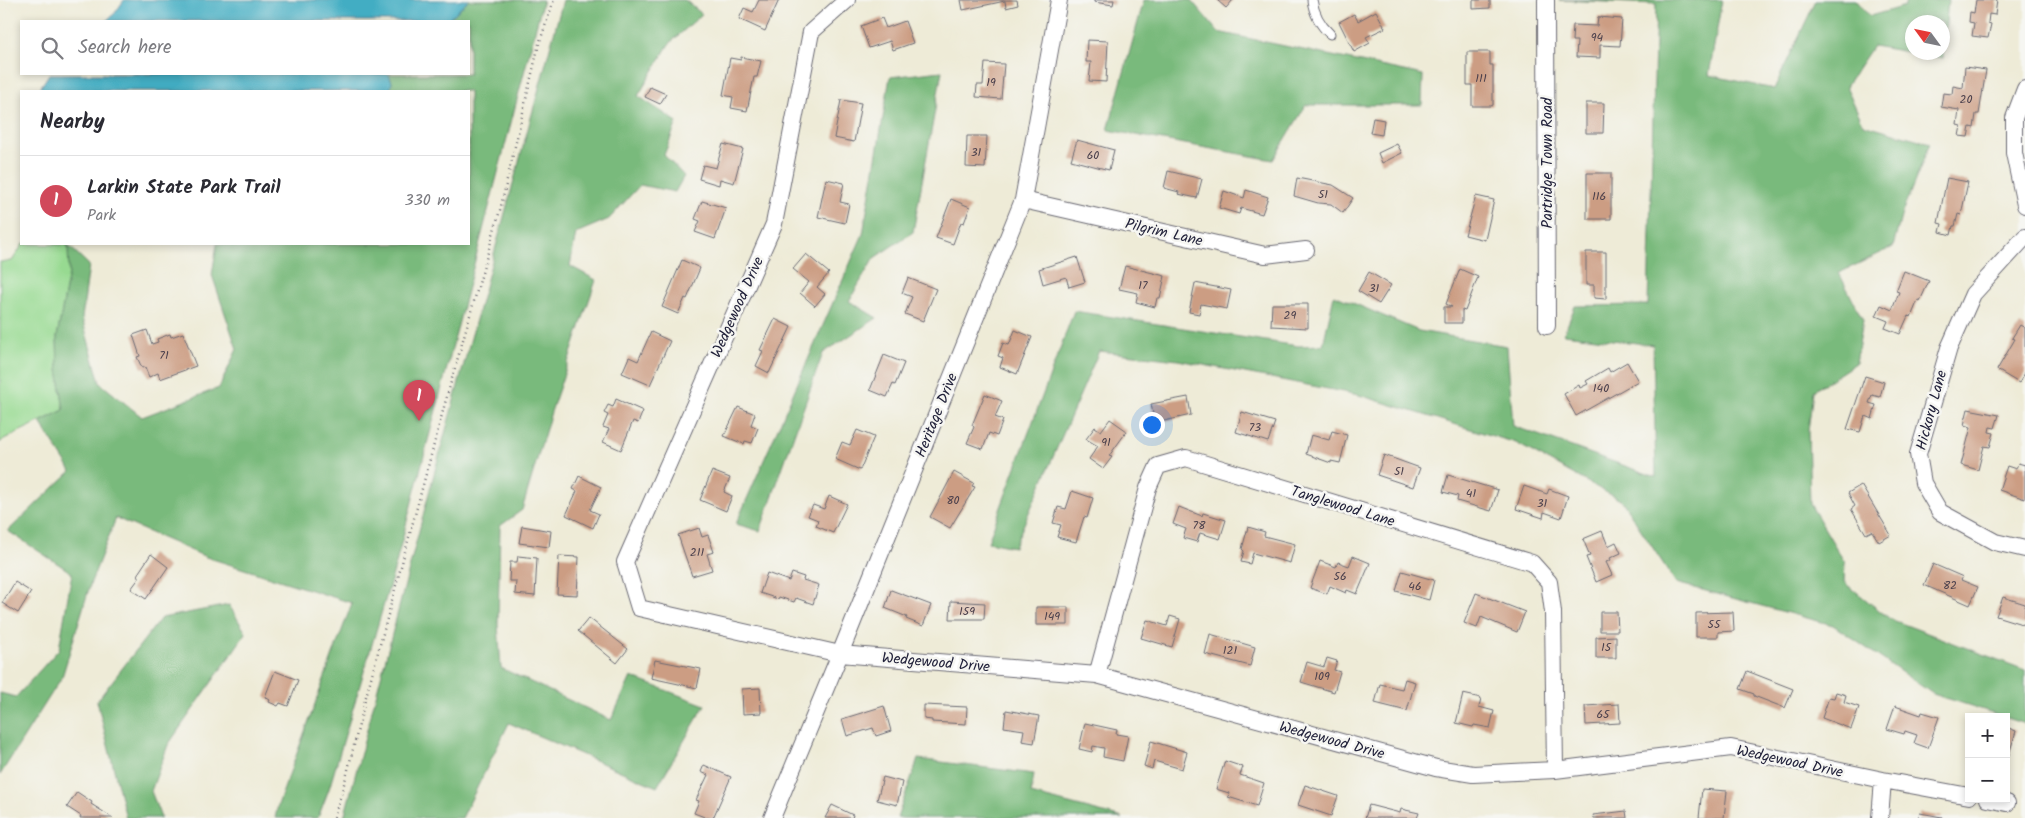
<!DOCTYPE html>
<meta charset="utf-8">
<style>
body{margin:0;font-family:Kalam,sans-serif;background:#f2f2f3;color:#2b2b33}
.controls{position:absolute;right:15px;bottom:15px;display:grid;overflow:hidden;border-radius:0px;box-shadow:0 2px 8px #0003}
.controls button{width:45px;height:45px;display:grid;place-items:center;padding:0;border:0;border-bottom:1px solid #e1e1e2;background:#fff;color:#2b2b33;font:25px sans-serif}
.compass{position:absolute;left:1905px;top:15px;width:45px;height:45px;border-radius:50%;background:#fff;box-shadow:0 2px 8px #0003;rotate:303deg}
.you{position:absolute;left:1151px;top:424px;width:18px;height:18px;margin:-12px;border:4px solid #fff;border-radius:50%;background:#1a73e8;box-shadow:0 0 0 8px #1a73e833}
.badge{display:grid;place-items:center;width:32px;height:32px;border-radius:50%;background:#d1495b;color:#fff;font-size:16px;font-weight:700}
.pin{position:absolute;translate:-50% -41px;filter:drop-shadow(0 1px 2px #0008)}
.pin::after{content:'';position:absolute;top:26px;width:18px;height:15px;background:inherit;clip-path:polygon(0 0,100% 0,50% 100%)}
.list{margin:0;padding:0;list-style:none}
h2{display:flex;justify-content:space-between;align-items:center;height:65px;margin:0;padding:0 20px;font-size:21px}
h2 small{font-size:16px;font-weight:400;color:#7c7c81}
.list li{display:grid;grid-template-columns:32px 1fr auto;gap:15px;align-items:center;box-sizing:border-box;height:90px;padding:0 20px;border-top:1px solid #e1e1e2}
.list b{display:block;font-size:19px;white-space:nowrap}
.list p{margin:0;font-size:16px;white-space:nowrap;color:#7c7c81}
.list em{font-size:16px;font-style:normal;color:#7c7c81}
.icon{flex:none;width:28px;height:28px;fill:none;stroke:currentColor;stroke-width:2;stroke-linecap:round;stroke-linejoin:round}
.map{position:relative;flex:none;width:2025px;height:818px;overflow:hidden}
.search{position:absolute;background:#fff;box-shadow:0 2px 8px #0003;left:20px;top:20px;width:450px;height:55px;display:flex;align-items:center;gap:12px;box-sizing:border-box;padding:0 18px;border-radius:0px;color:#7c7c81;font-size:19px}
.panel{position:absolute;background:#fff;box-shadow:0 2px 8px #0003;left:20px;top:90px;width:450px;height:155px;border-radius:0px}
.map>svg:first-child{display:block}
.green{fill:#97da91;stroke:#5c7e66}
.forest{fill:#79ba7b;stroke:#4e6e5b;fill-rule:evenodd}
.water{fill:#43adc3;stroke:#32687f}
.building{fill:#cc9d83}
.lines{fill:none;stroke-linecap:round;stroke-linejoin:round}
.service-casing{stroke:#696872;stroke-width:11}
.minor-casing{stroke:#696872;stroke-width:18}
.path{stroke:#696872;stroke-width:2.5;stroke-dasharray:1 4;stroke-linecap:butt}
.service{stroke:#fff;stroke-width:9}
.minor{stroke:#fff;stroke-width:16}
.labels{text-anchor:middle;stroke-width:5;stroke-linejoin:round;paint-order:stroke}
.number-label{font-size:12px;fill:#4c414d}
.street-label{font-size:15px;fill:#22223b;stroke:#f6f6f2}
</style>
<div class="map">
<svg width="2025" height="818" viewBox="0 0 2025 818">
<rect width="100%" height="100%" fill="#f6f6f2"/>
<filter id="ink" filterUnits="userSpaceOnUse"><feTurbulence type="fractalNoise" baseFrequency=".02" numOctaves="2"/><feDisplacementMap in="SourceGraphic" scale="10" xChannelSelector="R" yChannelSelector="G"/><feConvolveMatrix kernelMatrix="1 2 1 2 8 2 1 2 1" color-interpolation-filters="sRGB"/></filter>
<filter id="wash" filterUnits="userSpaceOnUse"><feTurbulence type="fractalNoise" baseFrequency=".0096" numOctaves="4" result="noise"/><feDisplacementMap in="SourceGraphic" scale="20" xChannelSelector="R" yChannelSelector="G"/><feGaussianBlur stdDeviation="1.12" result="paint"/><feColorMatrix in="noise" values="0 0 0 0 0 0 0 0 0 0 0 0 0 0 0 0 0 1.4 0 .05"/><feComposite in="paint" operator="in"/></filter>
<g filter="url(#wash)">
<rect width="100%" height="100%" fill="#eeebd7"/>
<path class="green" d="M23 244 68 245 69 273 57 337 58 369 64 410 4 439 0 443V262L12 261Z"/>
<path class="forest" d="M469 0H543L395 567 329 789 318 818H275L278 805 352 603 206 557 116 518 91 582 62 677 0 775V693L16 697 59 649 72 573 8 531 71 471 40 422 64 410 58 369 57 337 69 273 68 245 89 265 82 318 100 383 142 417 219 388 237 349 212 275 217 244H469V91H390L392 82 389 74H469V21H447Z
M563 0H685L702 14 669 44 638 96 677 122 664 155 684 176 675 192 640 185 609 219 576 233 570 266 596 280 551 412 522 510 500 526 498 625 501 668 611 720 631 677 705 705 657 787 509 723 462 818H344L431 485Z
M1144 0H1191L1218 32 1423 75 1422 105H1306L1273 160 1108 130Z
M1559 0H1722L1709 75 1774 89 1816 0H1856L1870 16 1905 6 1906 0H1948L1943 58 1873 46 1846 86 1863 124 1930 143 1902 213 1893 247 1839 273 1863 320 1856 363 1813 391 1808 431 1810 504 1845 563 1844 582 1890 619 2025 670V724L2006 718V717L1933 694 1833 625 1676 583 1622 501 1516 443 1359 395 1178 360 1099 351 1014 547 988 542 1074 311 1298 346 1323 345 1334 295 1419 331 1507 346 1513 426 1656 477 1653 345 1564 334 1575 306 1648 305 1656 4ZM1912 22H1942V52H1912Z
M942 71 913 232 874 258 849 301 877 318 823 353 760 531 736 524 863 234 890 77Z
M229 605 246 633 168 745 151 791 161 818H126L97 701 161 618Z
M918 759 1034 774 1031 794 1123 818H897Z"/>
<path class="water" d="M124 0H469L447 21H106L115 13Z
M49 74H389L392 82 390 91H38Z"/>
<g id="blocks">
<path class="building" d="M759 0H779L765 31 739 19 744 8 753 12Z
M961 0H1017L1018 5 1006 8 1005 1 963 10Z
M1094 0H1114L1113 5 1094 2Z
M1217 0H1233L1226 8Z
M1473 0H1490V8L1473 9Z
M1976 0H1997L1995 15 1989 14 1988 23 1991 24 1988 38 1972 36 1974 23 1969 22 1970 12 1974 13Z
M1376 11 1385 28 1366 37 1370 43 1354 52 1339 22 1354 14 1358 21Z
M1598 17 1622 19 1620 46 1600 45V58L1576 57 1577 41H1572L1573 25 1597 26Z
M882 18 886 28 905 21 913 43 893 50 890 41 869 48 861 26Z
M1087 40 1108 41 1106 82 1089 81 1091 62H1086Z
M1467 52H1490V65H1493V105L1491 106H1472V85H1467Z
M741 57 761 61 757 77H754L747 111 731 108 733 97 723 95 730 58 741 60Z
M985 63 1004 64 1001 99 976 97 977 85H983Z
M1965 67 1986 70 1979 114H1976L1974 128 1970 127 1968 137 1959 136 1961 126 1957 125 1959 110 1941 107 1943 93 1952 94 1953 86 1963 88Z
M650 87 666 94 660 104 645 97Z
M841 100 861 103 854 142 834 138Z
M1586 103H1604L1603 133H1586Z
M1373 118 1384 120 1382 135 1370 133Z
M967 136H987L985 168 966 167Z
M1077 140 1114 150 1109 170 1071 160Z
M723 144 743 149 734 183 720 179 719 185 699 179 703 165 716 168Z
M1397 144 1402 153 1382 163 1378 153Z
M1168 171 1202 179 1197 198 1178 194 1179 192 1164 188Z
M1587 173H1611V219H1587Z
M1297 178 1333 185 1353 198 1343 213 1331 204 1318 203 1294 196Z
M1947 178 1968 182 1961 215 1958 214 1955 226H1953L1951 235 1940 232 1942 224 1938 223Z
M826 179 844 183 840 202 849 204 845 223 818 217Z
M1246 190 1268 197 1262 214 1241 208 1239 214 1219 208 1224 191 1244 198Z
M1476 196 1494 200 1485 240 1465 235Z
M951 199 970 207 964 223 961 222 953 244 936 238Z
M702 201 726 208 715 239 695 232 700 221 695 219Z
M1586 252H1606V299L1594 298V285H1586Z
M806 254 829 273 817 287 825 294 815 306 800 293 809 282 793 269Z
M1077 257 1085 282 1069 287 1066 277 1043 284 1039 269Z
M682 260 700 268 687 299 685 298 678 314 662 307Z
M1125 266 1165 276 1160 298H1157L1155 307 1136 302 1138 293 1119 289Z
M1460 269 1478 277 1465 311 1462 310V323H1444V307H1452L1446 304Z
M1904 271 1929 281 1920 301 1918 300 1911 317 1908 316 1900 334 1885 328 1888 321 1876 316 1881 305 1892 310 1899 292 1896 291Z
M1369 272 1391 285 1379 304 1358 291Z
M908 278 936 289 923 321 905 314 912 297 902 293Z
M1195 283 1231 290 1227 309 1201 304 1199 314 1189 312Z
M1272 304H1308V328L1271 326Z
M775 319 791 327 769 373 756 366 763 351 760 350Z
M2020 325 2025 328V373L2019 383 1997 370 2015 339 2012 338Z
M147 330 152 344 158 342 157 339 170 334 171 337 183 333 196 366 160 379 158 373 149 377 145 367 142 368 137 357 140 356 133 335Z
M1015 330 1032 337 1017 374 1000 367 1003 358 998 356 1003 343 1009 345Z
M651 332 670 341 650 385 622 373 629 357 638 361Z
M884 355 904 363 895 385 893 384 887 397 870 390Z
M1627 362 1638 381 1576 416 1564 394 1579 385 1580 388 1588 384 1586 381 1608 368 1610 372Z
M1865 376 1884 382 1880 397 1872 395 1869 403 1876 405 1872 419 1865 416 1860 432 1847 429Z
M985 394 1002 401 995 417 1003 420 997 436 989 433 983 449 967 443 974 427 972 425Z
M1188 397 1191 415 1155 423 1151 404Z
M616 399 643 411 638 423 633 421 621 450 603 442 609 429 603 427 608 415 604 413 608 405 613 407Z
M738 407 755 414 751 425 758 428 752 443 745 441 744 444 724 436Z
M1968 409 1999 415 1995 428 1990 427 1989 432 1994 433 1990 447 1984 446 1978 470 1961 465 1971 427 1964 425Z
M1242 412 1275 422 1268 442 1236 432Z
M1110 419 1127 431 1109 456 1112 457 1103 469 1089 459 1098 446 1086 439 1095 427 1101 431Z
M857 430 874 437 860 470 835 459 842 442 850 445Z
M1332 431 1347 435 1340 463 1331 461V463L1306 454 1311 435 1329 440Z
M1384 455 1420 468 1413 487 1377 475Z
M2018 463 2025 465V499L1999 490 2007 466 2016 469Z
M712 471 730 478 724 492 732 496 726 511 700 500Z
M954 472 974 483 972 486 975 487 950 528 930 517Z
M1448 475 1498 490 1491 511 1457 501 1458 496 1443 492Z
M579 476 601 487 590 510 599 514 593 528 566 515 577 491 573 489Z
M1861 485 1891 535 1879 542 1872 531 1866 534 1851 509 1855 506 1848 493Z
M1524 486 1547 494 1549 489 1568 496 1561 518 1544 512 1543 518 1516 509Z
M1072 491 1093 498 1087 518 1084 517 1076 542 1057 537 1061 525 1053 523 1058 507 1066 509Z
M829 496 847 504 833 533 816 526 818 520 808 516 813 505 824 509Z
M1179 507 1202 516 1203 513 1226 520 1220 539 1200 533 1197 542 1183 538 1186 529 1173 524Z
M522 526 551 531 549 547 519 543Z
M1248 527 1265 532 1264 536 1295 544 1290 563 1253 553 1250 564 1241 562 1244 551 1242 549Z
M699 528 702 537 708 535 714 552 707 554 712 570 692 576 678 535Z
M1602 531 1608 546 1616 542 1621 553 1610 558 1611 560 1606 562 1612 575 1596 582 1586 557 1590 556 1583 539Z
M151 554 168 567 146 599 131 589 140 577 137 575Z
M518 556 537 558 535 596 515 594 516 581H509L510 562H517Z
M559 556 579 557 577 595 557 594Z
M1353 556 1370 563 1357 594 1347 590 1346 593 1330 586 1327 594 1310 588 1320 561 1336 567 1338 562 1349 566Z
M1933 564 1963 577 1961 580 1978 587 1970 605 1924 585Z
M1402 571 1434 580 1429 600 1396 591Z
M767 573 789 581 792 573 804 577 803 580 819 585 813 604 796 598 794 602 779 597 778 599 760 593Z
M15 582 31 592 18 613 2 603Z
M891 590 931 605 923 626 906 619 907 617 885 608Z
M1476 593 1525 612 1517 632 1481 617 1477 628 1464 623Z
M2003 597 2025 604V625L1996 616Z
M951 601 985 603 984 619H950Z
M1036 607H1068V625H1036Z
M1600 612H1617L1618 631H1600Z
M1733 612 1734 631 1718 632V637H1696V613Z
M1170 616 1180 619 1172 647 1141 638 1147 620 1167 626Z
M589 618 628 649 617 663 578 631Z
M1210 634 1255 647 1250 666 1205 654Z
M1616 636V658H1596V637Z
M1327 658 1337 661 1334 670 1340 672 1334 692 1301 682 1307 662 1324 667Z
M655 660 701 669 697 688 651 678Z
M275 671 298 680 288 706 280 703 278 706 269 702 270 700 265 697Z
M1747 671 1793 689 1785 708 1754 696V694L1740 689Z
M1405 679 1415 682 1407 711 1375 703 1380 684 1402 689Z
M760 688 761 713 743 714 742 689Z
M1836 692 1846 695 1844 702 1859 707 1851 729 1822 718 1829 697 1834 698Z
M1463 694 1481 698 1479 707 1494 711 1490 728 1474 725 1473 727 1456 723Z
M1619 704 1620 723 1586 725 1585 706Z
M924 705 967 707 966 724 932 722V720L924 719Z
M884 706 891 731 876 736 873 728 847 736 842 719Z
M1895 706 1921 715 1922 712 1939 717 1928 748 1914 743 1917 735 1905 731 1904 734 1887 729Z
M1006 710 1039 716 1034 743 1022 741 1024 730 1004 727Z
M1085 723 1117 730 1116 734 1128 736 1123 761 1103 757 1104 748 1093 746 1092 752 1079 749Z
M2006 727 2016 731 2007 761H2006Z
M1151 741 1187 752 1182 769 1154 761 1152 769 1144 766Z
M1225 761 1243 767 1240 775 1264 783 1257 806 1228 797 1229 793 1216 789Z
M704 765 731 777 713 818H707L694 813 699 801 696 800 708 775 701 772Z
M883 777 902 782 897 805 877 800Z
M1305 785 1338 796 1331 816 1298 805Z
M1702 789 1727 791 1724 818H1699Z
M77 792 92 802 91 804 113 818H80L81 816 67 807Z
M832 805 853 815 852 818H825Z
M1369 805 1400 813 1401 809 1419 813 1417 818H1365Z
M1626 811 1627 818H1594L1593 815Z
M1920 813 1942 817V818H1918Z"/>
</g>
</g>
<g filter="url(#ink)">
<use href="#blocks" fill-opacity="0" stroke="#696872" stroke-width="1"/>
<g class="lines">
<g class="service-casing">
<path id="service" d="M1312 0C1314 14 1320 25 1330 34"/>
</g>
<g class="minor-casing">
<path id="minor" d="M847 0 811 32 774 224 625 562 639 608 840 654 1097 675 1436 768 1473 774 1555 770 1731 748 1883 780 1969 796
M1546 0 1547 326
M2025 89 2014 118V153L2025 205
M1023 200 1265 255 1306 250
M2025 237 1973 294 1949 348 1918 454 1923 483 1940 512 1995 542 2025 549
M1097 675 1148 488 1158 466 1186 458 1532 563 1549 582 1553 612 1555 770
M1988 799 2007 803
M772 818 840 654 1023 200 1059 0
M1880 818 1883 780"/>
</g>
<path class="path" d="M334 818 347 774 364 704 447 396 500 210 539 44 554 0"/>
<use href="#service" class="service"/>
<use href="#minor" class="minor"/>
</g>
</g>
<g class="labels">
<g class="number-label">
<text x="1597" y="41">94</text>
<text x="1481" y="82">111</text>
<text x="991" y="86">19</text>
<text x="1966" y="103">20</text>
<text x="976" y="156">31</text>
<text x="1093" y="159">60</text>
<text x="1323" y="198">51</text>
<text x="1599" y="200">116</text>
<text x="1143" y="289">17</text>
<text x="1374" y="292">31</text>
<text x="1290" y="319">29</text>
<text x="164" y="359">71</text>
<text x="1601" y="392">140</text>
<text x="1255" y="431">73</text>
<text x="1106" y="446">91</text>
<text x="1399" y="475">51</text>
<text x="1471" y="497">41</text>
<text x="953" y="504">80</text>
<text x="1542" y="507">31</text>
<text x="1199" y="529">78</text>
<text x="697" y="556">211</text>
<text x="1340" y="580">56</text>
<text x="1950" y="589">82</text>
<text x="1415" y="590">46</text>
<text x="967" y="615">159</text>
<text x="1052" y="620">149</text>
<text x="1714" y="628">55</text>
<text x="1606" y="651">15</text>
<text x="1230" y="654">121</text>
<text x="1322" y="680">109</text>
<text x="1603" y="718">65</text>
</g>
<g class="street-label">
<text transform="translate(1547 163) rotate(-90)" y="5">Partridge Town Road</text>
<text transform="translate(1164 232) rotate(13)" y="5">Pilgrim Lane</text>
<text transform="translate(737 307) rotate(-66)" y="5">Wedgewood Drive</text>
<text transform="translate(1931 410) rotate(-75)" y="5">Hickory Lane</text>
<text transform="translate(936 415) rotate(-68)" y="5">Heritage Drive</text>
<text transform="translate(1343 506) rotate(17)" y="5">Tanglewood Lane</text>
<text transform="translate(936 662) rotate(5)" y="5">Wedgewood Drive</text>
<text transform="translate(1332 740) rotate(15)" y="5">Wedgewood Drive</text>
<text transform="translate(1790 761) rotate(12)" y="5">Wedgewood Drive</text>
</g>
</g>
</svg>
<div class="controls">
<button>+</button>
<button>−</button>
</div>
<svg class="compass" viewBox="-18 -18 36 36"><path d="M0-13l5 13h-10z" fill="#e53935"/><path d="M0 13l5-13h-10z" fill="#7c7c81"/></svg>
<div class="you"></div>
<div class="pin badge" style="left:419px;top:421px">1</div>
<div class="search"><svg class="icon" aria-label="search" viewBox="0 0 24 24"><circle cx="10" cy="10" r="6"/><path d="M15 15l6 6"/></svg>Search here</div>
<section class="panel">
<h2>Nearby<small></small></h2>
<ul class="list">
<li><span class="badge">1</span><div><b>Larkin State Park Trail</b><p>Park</p></div><em>330 m</em></li>
</ul>
</section>
</div>
